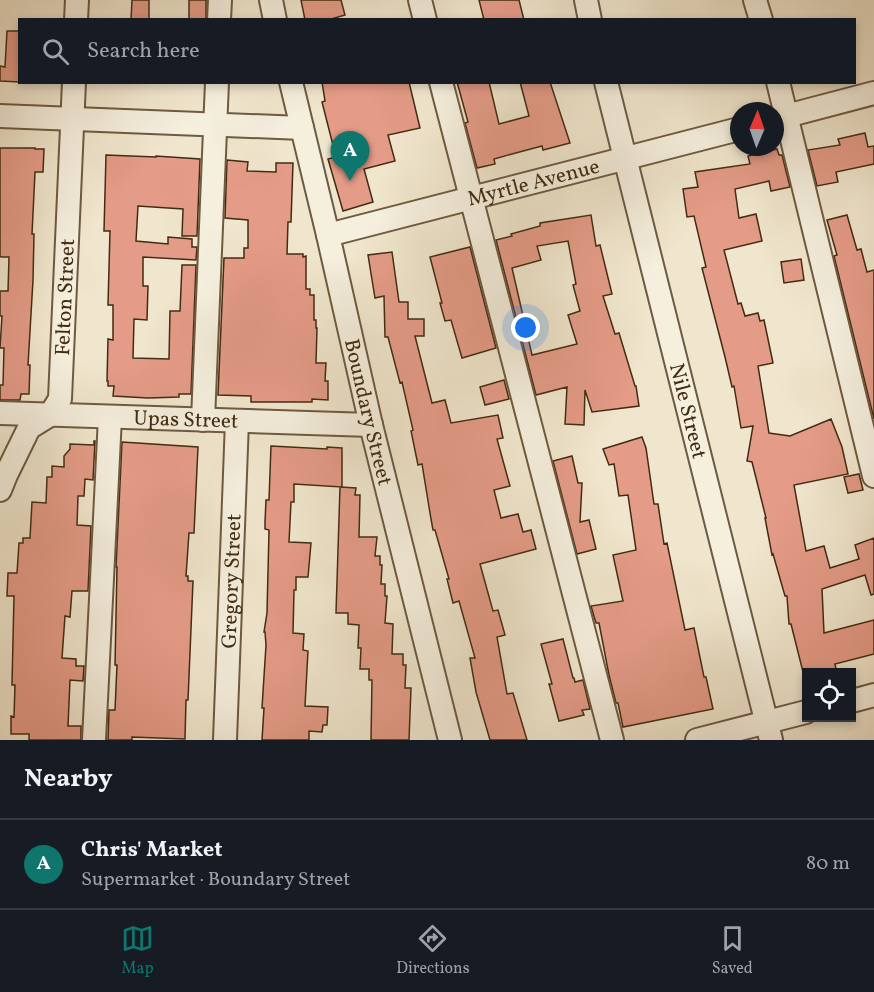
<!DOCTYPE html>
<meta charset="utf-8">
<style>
body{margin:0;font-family:Vollkorn,serif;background:#242831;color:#f1f3f6}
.controls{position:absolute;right:18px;bottom:18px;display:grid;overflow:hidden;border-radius:0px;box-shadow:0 3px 9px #0003}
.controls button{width:54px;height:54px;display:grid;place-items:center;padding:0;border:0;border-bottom:2px solid #363941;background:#171b24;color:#f1f3f6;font:30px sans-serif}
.compass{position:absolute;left:730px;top:102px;width:54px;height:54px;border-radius:50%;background:#171b24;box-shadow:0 3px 9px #0003;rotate:2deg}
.you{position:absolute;left:526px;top:328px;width:21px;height:21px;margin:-15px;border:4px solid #fff;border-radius:50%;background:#1a73e8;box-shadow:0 0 0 9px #1a73e833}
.badge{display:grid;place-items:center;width:39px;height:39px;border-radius:50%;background:#0f766e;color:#fff;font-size:20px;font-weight:700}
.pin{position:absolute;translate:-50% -50px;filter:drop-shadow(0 2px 3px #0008)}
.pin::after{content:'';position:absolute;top:32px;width:21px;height:18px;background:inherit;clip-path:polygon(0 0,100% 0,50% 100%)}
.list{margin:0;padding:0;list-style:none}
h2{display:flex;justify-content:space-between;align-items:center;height:78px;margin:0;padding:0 24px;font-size:26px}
h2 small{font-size:20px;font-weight:400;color:#9ea1a6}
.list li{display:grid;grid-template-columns:39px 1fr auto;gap:18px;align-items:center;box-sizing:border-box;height:90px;padding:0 24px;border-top:2px solid #363941}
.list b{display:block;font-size:22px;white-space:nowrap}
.list p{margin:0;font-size:20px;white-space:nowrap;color:#9ea1a6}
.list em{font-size:20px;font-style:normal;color:#9ea1a6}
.icon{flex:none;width:33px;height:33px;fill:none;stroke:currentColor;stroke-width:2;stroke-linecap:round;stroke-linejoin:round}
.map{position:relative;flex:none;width:874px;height:740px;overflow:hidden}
.search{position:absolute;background:#171b24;box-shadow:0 3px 9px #0003;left:18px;right:18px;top:18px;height:66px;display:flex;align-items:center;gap:15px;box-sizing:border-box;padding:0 21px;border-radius:0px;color:#9ea1a6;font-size:22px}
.sheet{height:168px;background:#171b24}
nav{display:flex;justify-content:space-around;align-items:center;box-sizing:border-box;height:84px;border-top:2px solid #363941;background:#171b24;font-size:16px;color:#9ea1a6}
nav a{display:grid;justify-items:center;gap:3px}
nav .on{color:#0f766e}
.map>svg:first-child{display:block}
.building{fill:#e49b87;stroke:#422c11;stroke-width:1.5;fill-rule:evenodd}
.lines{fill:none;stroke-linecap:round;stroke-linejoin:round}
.minor-casing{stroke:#6e5a40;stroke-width:26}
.minor{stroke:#f5efde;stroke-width:22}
.labels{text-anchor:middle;stroke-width:4.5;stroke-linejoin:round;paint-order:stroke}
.street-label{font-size:21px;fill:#422c11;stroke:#f5efde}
</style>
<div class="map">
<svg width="874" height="740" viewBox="0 0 874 740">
<rect width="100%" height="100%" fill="#f0e6cd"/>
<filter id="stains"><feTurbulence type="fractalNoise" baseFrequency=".00333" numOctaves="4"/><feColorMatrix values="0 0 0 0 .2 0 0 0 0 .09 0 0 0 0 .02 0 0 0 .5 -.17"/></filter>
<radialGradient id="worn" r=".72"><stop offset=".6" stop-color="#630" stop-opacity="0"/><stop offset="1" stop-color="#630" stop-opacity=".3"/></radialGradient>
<path class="building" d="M132 0H149V20H131Z
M189 0H206V20H189Z
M301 0H341L345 15 328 20H305Z
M479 0H519L524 20H484Z
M7 31H20V82L0 81V66L5 67Z
M322 82H409L420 128 388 135 395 161 364 169 373 202 343 211 328 159 336 157 322 102 325 101Z
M457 82H489L499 124 529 116 520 82H550L570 143 543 150 542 146 512 154 494 159 495 164 477 168 465 123 468 122Z
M865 133 868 147 874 146V164L836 172 838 182 817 186 808 150 840 145 838 139Z
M0 148H35V149H44L43 172H35L32 234H34L33 280 28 365H30L29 394H21L20 400H0V385H3L4 348H0L2 316H0V291H8L9 257H1L0 256Z
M777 149 779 155H782L790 187 771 191 769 181 735 189 739 218 756 214 762 241 724 250 738 304 741 303 745 316 758 313 760 321 764 320 773 363 758 366 769 433 790 436 831 419 842 447 848 474 794 485 806 551 824 546 830 568 859 559 855 545 874 538V594L871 595 865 575 822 589 824 633 874 620V654L835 664 836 669 822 672H803L791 624H789L787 596H785L773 554 772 555 765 518H766L752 462 747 461 753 426 741 428 734 386 732 387 725 357 702 268 706 267 694 216 687 217 683 189 698 187 695 172 750 164 748 156Z
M106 155 156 157V156L200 159 197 236H182L183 209 138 206 136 241 168 244V237L192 239V247H197L196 260 143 257V286H148L147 320 134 319 133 358 169 359 170 311H180L182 265H196L191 394H179V397L148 398 113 396 114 386H108V381H107L108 339 113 340V305H108L110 231H104Z
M227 160 248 162 247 171 276 172V163H293L291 222H288L287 254H303V257L306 256V289H310V295H314V320H316V328H317L316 363H326L325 381H328V400L312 399V402H251V396L218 395 224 258H244V248H248V220L225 218Z
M591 215 596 246 600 245 612 294 603 296 615 334 619 333 635 386H636L639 406 592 412 585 390 584 425 565 424 567 387 536 395 496 240 512 236 511 234 540 226V223ZM568 241 576 284 573 285 580 311 568 315 577 344 532 355 512 268 541 260 537 246Z
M847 215 857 250 861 249 867 272 874 270V419L834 256 837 255 827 220Z
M470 247 496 348 462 358 451 320 445 321 440 303H442L430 257Z
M392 252 399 302H408V319H424V336H415L432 403 445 400 451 423 498 415 503 438 497 439 510 486 494 490 501 518 518 514 523 532 531 530 536 549 480 564 493 611 498 610 505 635 497 637 507 694 513 693 527 740H490L476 692 470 658H475L459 601 453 603 447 579H449L435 530H433L431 519 422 464 418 465 411 431 413 430 402 382 400 383 388 337H385L384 296 375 298 368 255Z
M801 259 804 280 784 283 781 262Z
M504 380 509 399 485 405 480 387Z
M642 437 646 448 654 504H658L664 544 667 543 685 630 694 628 704 677H706L713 709 623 727 618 703H616L609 675 599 623H596L591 606 623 601 613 555 636 550 628 495 619 496 614 464 609 465 603 449Z
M94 441H95L93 480 85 479 84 496H78L77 525 91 526 88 591H72L70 617 65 616 62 658 76 659V666H84L83 681 70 680 68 726H81V740H29V734H11V716L14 717 15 685H12L14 596H7L8 573H17L19 543H23V538H30L32 502 46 503 47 477H52V466L64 467V456L70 449V444L94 445Z
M122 442 198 447 194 533H189L186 576H188V581H193L188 700H186L185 739 132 737V740H108L109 710H115L117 665H115L117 567H116Z
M271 446 327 449V447L342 448V487L294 484V502H291L289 542 311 543 308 577H296V590H294L293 633 304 634 303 650 308 651 305 706 328 707 327 725H323L322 732 309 731V740H262L264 708H262L266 645 265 632H264L267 613 269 530 265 529V522L266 500H269Z
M572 456 578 483H582L580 522 589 520 596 549 577 554 553 461Z
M859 474 863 490 848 493 844 477Z
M340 487 356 488 355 495H360L359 537H377L375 556H380V565H382L381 584H385V596H387L385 623 393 624 392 654H403V665H406L405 688H411L409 740H371L372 680H369V669H360L361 648H358L359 625 348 624V613H336Z
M563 639 573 678H574L575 682 583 680 590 709 582 710 584 715 559 721 549 684H552L541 644Z"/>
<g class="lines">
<g class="minor-casing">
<g id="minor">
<path d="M271 0 275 20"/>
<path d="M420 0 425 20"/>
<path d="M586 0 590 20"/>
<path d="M755 0 761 20"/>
<path d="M76 20 77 0"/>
<path d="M219 20 220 0"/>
<path id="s1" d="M291 82 328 235 371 425 450 740"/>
<path d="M441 82 612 740"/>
<path id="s2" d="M606 82 771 740"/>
<path d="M778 82 874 476"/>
<path d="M0 116 302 128"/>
<path d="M775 119 874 93"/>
<path id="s3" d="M328 235 739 129"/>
<path id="s4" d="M0 413 371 425"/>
<path d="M203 420 217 82"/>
<path id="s5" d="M0 490 6 475 29 428 50 415 60 399 74 82"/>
<path d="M852 701 874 695"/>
<path d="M94 740 110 417"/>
<path id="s6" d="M225 740 237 421"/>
<path d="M697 740 806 712"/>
</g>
</g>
<use href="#minor" class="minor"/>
</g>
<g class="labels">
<g class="street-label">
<text dy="7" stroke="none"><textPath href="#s3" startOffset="212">Myrtle Avenue</textPath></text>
<text dy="7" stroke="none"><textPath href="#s5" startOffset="214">Felton Street</textPath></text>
<text dy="7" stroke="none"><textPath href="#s2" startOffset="339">Nile Street</textPath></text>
<text dy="7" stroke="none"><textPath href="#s1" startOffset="339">Boundary Street</textPath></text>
<text dy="7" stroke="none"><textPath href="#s4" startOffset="186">Upas Street</textPath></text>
<text dy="7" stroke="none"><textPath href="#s6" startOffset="159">Gregory Street</textPath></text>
</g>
</g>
<rect width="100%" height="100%" filter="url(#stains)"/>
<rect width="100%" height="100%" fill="url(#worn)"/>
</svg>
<div class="controls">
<button><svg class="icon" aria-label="locate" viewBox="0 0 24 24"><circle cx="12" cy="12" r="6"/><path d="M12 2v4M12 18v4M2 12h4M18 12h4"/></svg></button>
</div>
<svg class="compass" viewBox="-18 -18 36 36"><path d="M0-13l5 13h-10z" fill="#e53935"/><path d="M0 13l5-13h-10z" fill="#9ea1a6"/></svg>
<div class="you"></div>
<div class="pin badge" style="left:350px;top:181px">A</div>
<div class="search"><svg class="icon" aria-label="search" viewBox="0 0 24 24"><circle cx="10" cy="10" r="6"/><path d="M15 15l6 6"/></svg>Search here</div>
</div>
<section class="sheet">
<h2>Nearby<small></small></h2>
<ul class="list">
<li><span class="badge">A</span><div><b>Chris' Market</b><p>Supermarket · Boundary Street</p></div><em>80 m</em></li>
</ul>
</section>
<nav>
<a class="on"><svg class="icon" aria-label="map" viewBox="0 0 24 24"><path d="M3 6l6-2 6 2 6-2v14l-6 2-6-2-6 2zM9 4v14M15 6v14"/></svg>Map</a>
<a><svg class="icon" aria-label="directions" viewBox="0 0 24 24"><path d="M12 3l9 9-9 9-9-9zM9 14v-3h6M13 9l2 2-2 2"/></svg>Directions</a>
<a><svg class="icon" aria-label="saved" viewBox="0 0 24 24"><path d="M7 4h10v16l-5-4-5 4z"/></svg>Saved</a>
</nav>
